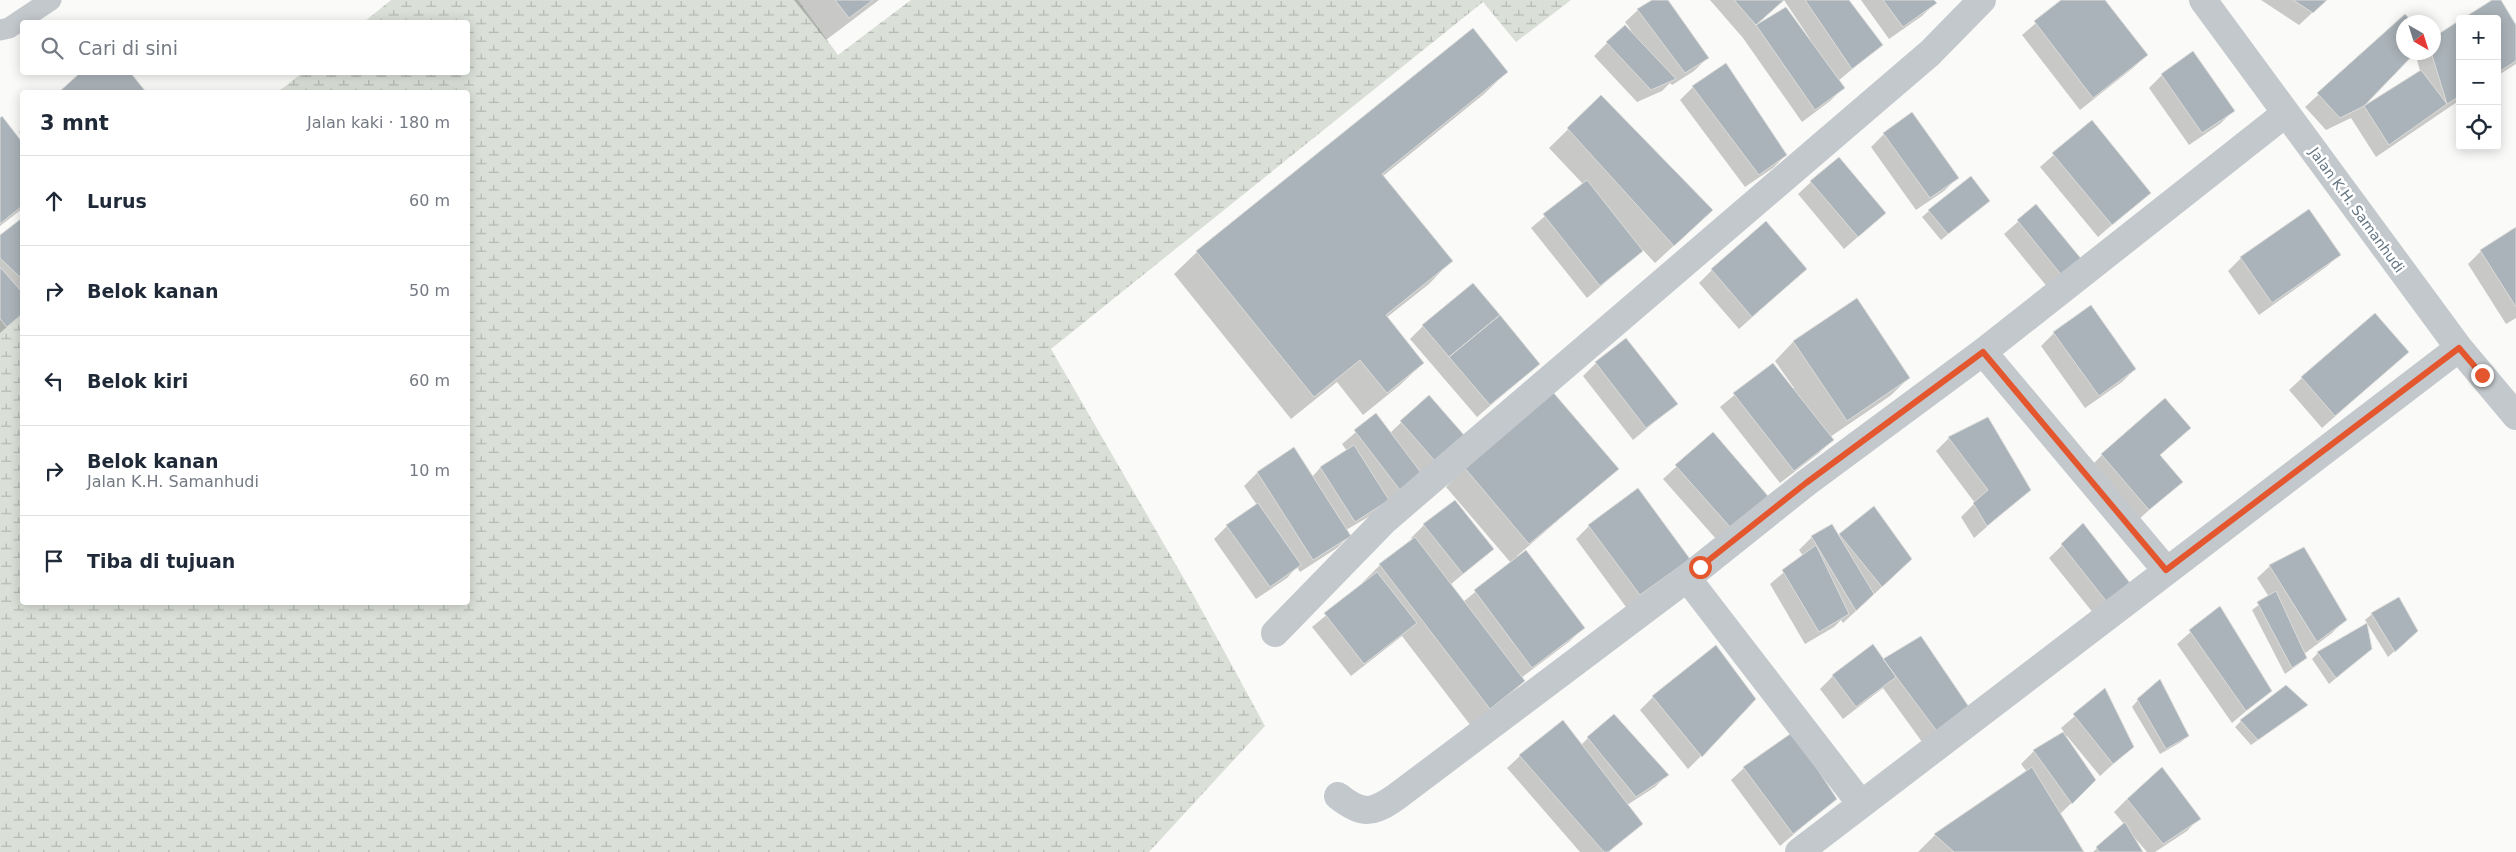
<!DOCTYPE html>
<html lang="id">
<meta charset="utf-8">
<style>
body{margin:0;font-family:"DejaVu Sans",sans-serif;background:#f2f2f3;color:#1f2937}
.controls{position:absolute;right:15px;top:15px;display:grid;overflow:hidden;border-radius:5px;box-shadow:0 2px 12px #0003}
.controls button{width:45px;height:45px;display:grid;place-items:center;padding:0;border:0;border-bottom:1px solid #e0e1e3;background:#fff;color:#1f2937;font:25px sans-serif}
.compass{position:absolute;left:2396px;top:15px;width:45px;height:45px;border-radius:50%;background:#fff;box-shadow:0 2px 12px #0003;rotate:141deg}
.stop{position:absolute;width:15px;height:15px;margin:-11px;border:4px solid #e4572e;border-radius:50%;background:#fff}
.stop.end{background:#e4572e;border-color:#fff;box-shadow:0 1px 5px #0008}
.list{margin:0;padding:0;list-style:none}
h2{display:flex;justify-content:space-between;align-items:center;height:65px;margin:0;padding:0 20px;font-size:21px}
h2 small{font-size:16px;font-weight:400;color:#747a83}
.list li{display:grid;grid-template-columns:32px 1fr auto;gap:15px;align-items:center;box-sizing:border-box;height:90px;padding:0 20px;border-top:1px solid #e0e1e3}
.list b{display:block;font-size:19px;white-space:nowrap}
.list p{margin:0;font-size:16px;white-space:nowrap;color:#747a83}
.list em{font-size:16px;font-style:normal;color:#747a83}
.icon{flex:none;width:28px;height:28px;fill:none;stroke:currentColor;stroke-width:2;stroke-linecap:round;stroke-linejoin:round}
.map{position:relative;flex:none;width:2516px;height:852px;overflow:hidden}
.search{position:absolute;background:#fff;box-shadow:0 2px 12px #0003;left:20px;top:20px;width:450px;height:55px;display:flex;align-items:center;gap:12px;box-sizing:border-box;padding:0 18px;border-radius:5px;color:#747a83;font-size:19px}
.panel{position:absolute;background:#fff;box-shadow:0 2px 12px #0003;left:20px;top:90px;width:450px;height:515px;border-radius:5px}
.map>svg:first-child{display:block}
.wetland{fill:url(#wetland-marsh)}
.shadow{fill:#0003}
.building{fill:#aab3b9;stroke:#dcdcda}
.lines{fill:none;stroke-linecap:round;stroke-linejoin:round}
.service{stroke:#c3c8cc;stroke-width:21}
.minor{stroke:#c3c8cc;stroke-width:28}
.route{stroke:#e4572e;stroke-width:6}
.labels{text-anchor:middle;stroke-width:5;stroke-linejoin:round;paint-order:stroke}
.street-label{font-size:14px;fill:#657683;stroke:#fff}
</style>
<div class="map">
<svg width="2516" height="852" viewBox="0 0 2516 852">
<defs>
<pattern id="wetland-marsh" width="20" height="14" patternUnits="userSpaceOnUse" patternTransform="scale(1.25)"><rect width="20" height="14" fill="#dadfd7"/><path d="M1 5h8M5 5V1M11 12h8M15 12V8" fill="none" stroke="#b4b9b4"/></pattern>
</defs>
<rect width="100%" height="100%" fill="#fafaf8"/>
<path class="wetland" d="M391 0H798L838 55 911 0H1571L1516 42 1483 2 1051 349 1194 596 1265 726 1149 852H0V319L22 300V602H468V92H278L302 73 468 72V22H364Z"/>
<path class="shadow" d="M794 0H879L826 40Z
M1654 0H1667L1707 58 1694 71 1672 85 1670 83 1662 91 1637 102 1594 56 1607 43 1631 30 1625 22 1638 10Z
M1710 0H1784L1758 23 1808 40 1810 39 1784 0H1848L1881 45 1838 81 1843 88 1830 101 1802 122 1743 38Z
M1861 0H1933L1935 3 1922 16 1889 39Z
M2063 0H2104L2146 55 2133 68 2080 110 2022 35Z
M2261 0H2326L2299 25Z
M2494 0H2499L2516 27V64L2497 76V19Z
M2404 16 2410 22H2404V52H2414L2360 108 2420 71 2415 52H2434V38L2460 22V100L2376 157 2351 118 2326 130 2305 107Z
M83 72H128L144 92H61Z
M1507 72 1484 94 1383 176 1451 261 1429 284 1386 318 1423 363 1400 385 1363 415 1337 382 1291 419 1174 274 1197 252Z
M2162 75 2233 111 2220 124 2189 145 2149 88Z
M1693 87 1786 155 1773 168 1745 187 1680 100Z
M1601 97 1693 228 1655 263 1643 250 1587 298 1531 228 1583 184 1549 148Z
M1911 114 1957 178 1944 191 1916 210 1871 147 1884 134Z
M2 118 22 144V209L0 226V119Z
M2091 122 2149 193 2098 237 2040 167Z
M22 128V136L19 132Z
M1811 182 1885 213 1844 249 1798 194Z
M2036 206 2081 261 2049 289 2004 234Z
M1982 207 1941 240 1922 217 1929 211Z
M22 220V314L0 333V237Z
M2516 229V318L2506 324 2468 264 2481 251Z
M2339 255 2326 267 2259 315 2228 271 2241 258Z
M1712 270 1793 281 1739 329 1699 283Z
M1856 300 1909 378 1890 396 1830 437 1832 440 1819 453 1780 483 1720 407 1772 364 1792 389 1794 388 1775 361 1793 342Z
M1423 326 1539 364 1477 417 1410 339Z
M2054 333 2135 369 2122 382 2085 408 2041 346Z
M2408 352 2322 428 2289 390 2302 378Z
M1596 363 1676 404 1633 440 1583 376Z
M1429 396 1462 435 1375 513 1346 530 1350 535 1337 548 1300 572 1297 567 1287 578 1256 599 1214 539 1227 526 1257 505 1244 486 1257 473 1294 449 1312 477 1320 468 1347 451 1342 444 1376 415 1390 433Z
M1987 419 2029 490 1974 538 1961 517 1975 503 1936 451 1949 438Z
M2189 428 2159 456 2181 481 2136 522 2089 468 2102 455Z
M1712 434 1766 496 1717 540 1663 479Z
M1464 468 1617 469 1517 556 1583 628 1570 641 1521 678 1524 681 1505 700 1471 726 1402 636 1351 676 1312 627 1363 585 1362 583 1380 565 1413 540 1411 538 1424 525 1493 549 1450 585 1463 602 1511 563 1446 487Z
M2083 525 2128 583 2094 614 2049 558Z
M1589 526 1688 559 1675 572 1626 607 1576 539Z
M1831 526 1838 537 1840 535 1898 572 1843 623 1841 620 1834 627 1805 644 1770 584 1803 556 1799 550 1812 537Z
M2270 566 2345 620 2332 633 2304 654 2306 658 2299 664 2285 674 2252 610 2269 597 2257 578Z
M2219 607 2271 690 2232 723 2177 644Z
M2372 614 2410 637 2388 657 2365 620Z
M2318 653 2364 655 2329 684 2312 659Z
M1883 661 1969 710 1925 746 1883 688 1843 719 1820 689 1833 676Z
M2105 690 2132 747 2100 776 2067 736 2065 737 2095 780 2059 815 2082 852H1918L1935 835 2027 772 2021 764 2034 751 2064 732 2061 728Z
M1653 697 1701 756 1688 769 1640 710Z
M2138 700 2188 736 2181 742 2160 754 2132 707Z
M2306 705 2251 745 2235 727 2241 721Z
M1588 738 1667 775 1655 787 1627 805 1641 824 1609 852H1580L1507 768 1520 756 1581 745Z
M1744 768 1835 799 1780 846 1731 780Z
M2127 799 2199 818 2187 831 2155 852H2147L2135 838 2142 852H2093L2124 824 2114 812Z"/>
<path class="building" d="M835 0H873L849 18Z
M1652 0H1668L1709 58 1685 73 1637 9Z
M1734 0H1784L1756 25Z
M1805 0H1849L1883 45 1852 69Z
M1883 0H1934L1937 3 1903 27Z
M2061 0H2105L2148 55 2093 98 2034 21Z
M2293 0H2327L2313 13Z
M2492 0H2501L2516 25V61L2497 73V19H2462Z
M1786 7 1845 88 1815 110 1756 25Z
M2405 14 2412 22H2404V52H2416L2364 106 2340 118 2317 93Z
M2460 20V96L2447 104 2431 52H2434V37Z
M1625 25 1676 79 1651 90 1606 42Z
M1473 28 1508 72 1382 174 1453 261 1386 315 1424 363 1387 393 1360 360 1314 397 1196 251Z
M2193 51 2235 111 2202 133 2161 74Z
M1726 63 1787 155 1759 175 1692 86Z
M2421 70 2447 104 2389 145 2364 106Z
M81 72H130L146 92H59Z
M1601 95 1713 210 1674 246 1567 128Z
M1912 112 1959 178 1930 198 1883 133Z
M2 116 22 142V206L0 224V118Z
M2092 120 2151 193 2112 225 2052 153Z
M1839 157 1886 213 1858 237 1810 181Z
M1971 176 1990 201 1948 234 1928 210Z
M1587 180 1643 251 1600 286 1543 214Z
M2036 204 2083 261 2063 277 2017 220Z
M2309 209 2341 255 2272 303 2240 257Z
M22 218V279L0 258V235Z
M1766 221 1807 269 1752 317 1711 269Z
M2516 227V307L2480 250Z
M0 267 22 292V314L7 327 0 319Z
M1473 283 1500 315 1449 357 1422 325Z
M1857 298 1910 378 1847 421 1793 341Z
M2091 305 2136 369 2099 396 2053 332Z
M2375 313 2409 352 2335 416 2301 377Z
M1500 315 1540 364 1490 405 1449 357Z
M1626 338 1678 404 1646 428 1595 362Z
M1773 363 1834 440 1794 471 1733 393Z
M1552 391 1619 469 1529 544 1464 467Z
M1429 395 1464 435 1435 461 1400 421Z
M2165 398 2191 428 2160 455 2183 482 2149 510 2101 454Z
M1376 413 1422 474 1400 490 1354 430Z
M1988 417 2031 490 1987 526 1973 503 1988 490 1948 437Z
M1713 432 1768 496 1731 528 1675 465Z
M1354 445 1389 500 1355 522 1320 467Z
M1294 447 1351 536 1313 560 1257 472Z
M1638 488 1690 559 1640 595 1588 525Z
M1455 500 1494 549 1463 574 1423 524Z
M1258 503 1301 565 1270 587 1226 525Z
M1874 506 1912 559 1882 587 1839 534Z
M2083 523 2130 583 2107 602 2061 544Z
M1832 524 1874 594 1856 611 1811 536Z
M1415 537 1525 681 1490 709 1379 564Z
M1816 545 1849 614 1819 632 1782 570Z
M2304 547 2347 620 2317 642 2269 565Z
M1526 550 1585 628 1532 668 1474 590Z
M1377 572 1417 623 1364 664 1324 613Z
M2276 591 2307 658 2292 668 2257 602Z
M2399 597 2418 631 2395 652 2371 613Z
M2220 606 2272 691 2246 711 2189 630Z
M2367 623 2372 649 2336 678 2317 652Z
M1921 636 1971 710 1939 734 1883 659Z
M1873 644 1896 677 1856 707 1832 675Z
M1716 645 1756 699 1702 757 1652 696Z
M2160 679 2189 736 2166 749 2137 699Z
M2286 685 2308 705 2258 740 2240 720Z
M2105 688 2134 747 2113 764 2073 714Z
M1614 714 1669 775 1636 797 1587 737Z
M1563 720 1643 824 1608 852H1604L1519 755Z
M1793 732 1837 799 1793 834 1743 767Z
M2063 732 2096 780 2072 804 2033 750Z
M2032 767 2084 852H1954L1934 834Z
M2162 767 2201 819 2163 844 2127 799Z
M2125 822 2143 852H2099L2096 847Z"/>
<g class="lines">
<path class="service" d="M0 30 9 28 51 0"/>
<path class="minor" d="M2203 0 2459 348 2516 416
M1983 352 2166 570
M1687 578 1861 804
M1275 633 1385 520 1930 53 1982 0
M1338 796C1362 815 1372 814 1396 797L1687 578 1806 483 1983 352 2286 113
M1799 852 2459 348"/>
</g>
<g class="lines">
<path class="route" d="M1700 567 1806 483 1983 352 2166 570 2459 348 2482 375"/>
</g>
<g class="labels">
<g class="street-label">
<text transform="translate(2357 210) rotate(54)" y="5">Jalan K.H. Samanhudi</text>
</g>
</g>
</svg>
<div class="controls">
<button>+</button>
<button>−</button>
<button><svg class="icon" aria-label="locate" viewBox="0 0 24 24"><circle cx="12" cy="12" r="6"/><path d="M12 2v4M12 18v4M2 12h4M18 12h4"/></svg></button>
</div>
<svg class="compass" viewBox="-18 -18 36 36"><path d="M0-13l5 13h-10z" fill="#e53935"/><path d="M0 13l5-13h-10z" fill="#747a83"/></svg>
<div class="stop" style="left:1700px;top:567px"></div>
<div class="stop end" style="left:2482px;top:375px"></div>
<div class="search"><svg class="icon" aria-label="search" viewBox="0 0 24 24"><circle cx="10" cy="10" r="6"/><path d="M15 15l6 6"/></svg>Cari di sini</div>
<section class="panel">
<h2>3 mnt<small>Jalan kaki · 180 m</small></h2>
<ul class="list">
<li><svg class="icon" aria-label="ahead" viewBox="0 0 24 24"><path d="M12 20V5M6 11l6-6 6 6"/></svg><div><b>Lurus</b></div><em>60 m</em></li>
<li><svg class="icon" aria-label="right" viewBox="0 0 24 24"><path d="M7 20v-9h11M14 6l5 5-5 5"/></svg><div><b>Belok kanan</b></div><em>50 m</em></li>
<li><svg class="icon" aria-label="left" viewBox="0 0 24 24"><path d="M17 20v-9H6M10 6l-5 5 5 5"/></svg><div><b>Belok kiri</b></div><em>60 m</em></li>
<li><svg class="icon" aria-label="right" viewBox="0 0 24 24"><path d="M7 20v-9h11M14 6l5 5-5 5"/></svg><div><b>Belok kanan</b><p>Jalan K.H. Samanhudi</p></div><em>10 m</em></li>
<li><svg class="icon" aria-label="arrive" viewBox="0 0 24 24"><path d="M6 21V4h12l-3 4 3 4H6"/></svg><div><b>Tiba di tujuan</b></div></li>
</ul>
</section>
</div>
